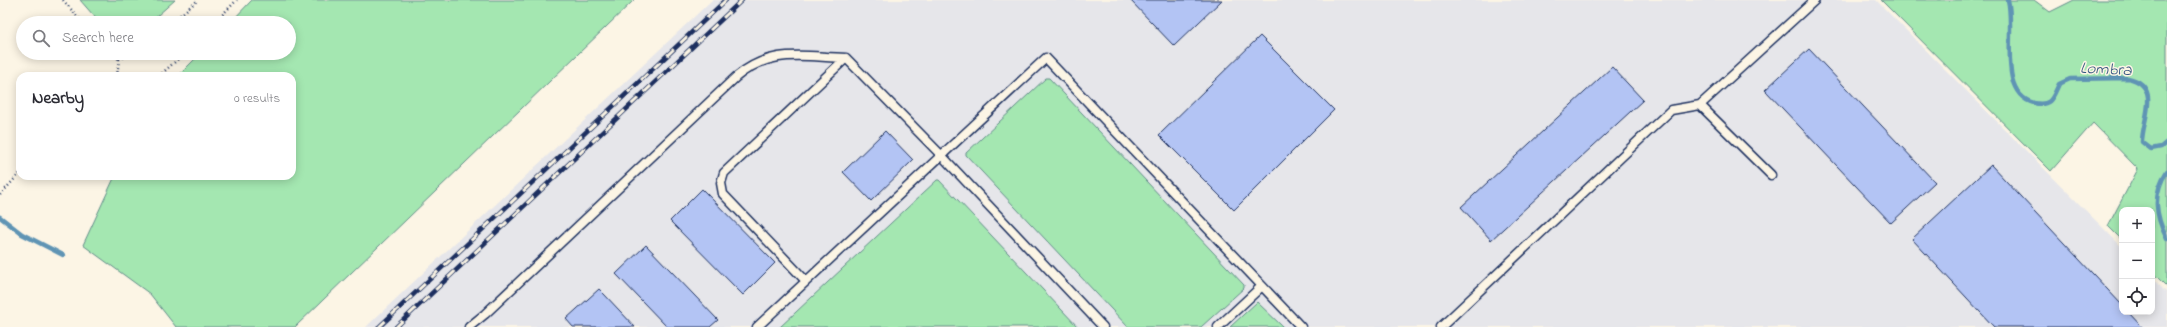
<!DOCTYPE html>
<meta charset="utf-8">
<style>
body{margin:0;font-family:"Indie Flower",sans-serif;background:#f7f7f7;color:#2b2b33}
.controls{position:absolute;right:12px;bottom:12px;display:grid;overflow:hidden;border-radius:8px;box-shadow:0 2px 10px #0003}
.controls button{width:36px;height:36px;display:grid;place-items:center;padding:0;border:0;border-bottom:1px solid #e1e1e2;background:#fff;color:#2b2b33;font:20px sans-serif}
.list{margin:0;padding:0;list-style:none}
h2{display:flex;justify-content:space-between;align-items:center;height:52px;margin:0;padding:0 16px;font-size:17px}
h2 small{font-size:13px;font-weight:400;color:#7c7c81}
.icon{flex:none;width:22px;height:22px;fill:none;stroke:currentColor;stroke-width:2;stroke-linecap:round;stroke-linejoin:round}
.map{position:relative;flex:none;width:2167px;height:327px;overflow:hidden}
.search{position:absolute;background:#fff;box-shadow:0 2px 10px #0003;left:16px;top:16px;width:280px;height:44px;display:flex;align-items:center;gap:10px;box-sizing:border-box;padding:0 14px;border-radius:22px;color:#7c7c81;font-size:15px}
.panel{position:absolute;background:#fff;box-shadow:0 2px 10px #0003;left:16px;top:72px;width:280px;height:108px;border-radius:12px}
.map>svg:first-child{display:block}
.built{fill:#e6e6ea}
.green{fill:#a4e7b1;stroke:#608b88}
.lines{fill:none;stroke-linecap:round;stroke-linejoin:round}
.stream{stroke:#5f94b4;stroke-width:4.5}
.building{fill:#b3c4f4;stroke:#1b2f5e}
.service-casing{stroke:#1b2f5e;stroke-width:11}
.path{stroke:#1b2f5e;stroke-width:2.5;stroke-dasharray:1 3;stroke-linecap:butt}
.service{stroke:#fcf5e5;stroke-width:8}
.rail-casing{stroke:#1b2f5e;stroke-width:4.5}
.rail{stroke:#fcf5e5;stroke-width:3;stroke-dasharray:9;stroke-linecap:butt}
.labels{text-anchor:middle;stroke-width:3;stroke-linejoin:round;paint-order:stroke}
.water-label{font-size:17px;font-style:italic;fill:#385982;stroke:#fcf5e5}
</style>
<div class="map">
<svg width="2167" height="327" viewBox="0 0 2167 327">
<rect width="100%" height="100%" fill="#fcf5e5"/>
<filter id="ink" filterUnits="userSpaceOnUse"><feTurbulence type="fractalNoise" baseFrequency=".025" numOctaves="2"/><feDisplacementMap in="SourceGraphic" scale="8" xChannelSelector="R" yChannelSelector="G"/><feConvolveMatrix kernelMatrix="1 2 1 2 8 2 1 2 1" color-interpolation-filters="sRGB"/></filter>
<g filter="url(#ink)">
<path class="built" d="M712 0H1876L2122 247V312H2152V278L2167 293V327H366Z"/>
<path class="green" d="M80 0H175L149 23H100Z
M252 0H634L295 327H176L150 294 83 245 115 176H292V76H178L201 53H289V23H230Z
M1881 0H2034L2050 12 2074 0H2167V287L2152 272V210H2122V240L2108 226 2138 169 2093 123 2051 171Z
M1046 78H1049L1244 285V288L1201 327H1128L966 155V153Z
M937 180H939L1078 327H780Z
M1257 302 1283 327H1230Z"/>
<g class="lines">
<path class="stream" d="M2008 0C2016 30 1996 93 2034 103 2052 107 2053 96 2059 84L2070 79 2128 78C2163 86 2142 119 2142 142L2151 149 2161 147 2167 142
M2167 171C2152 194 2155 215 2167 239
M0 217 22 234 63 255"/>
</g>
<path class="building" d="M1130 0H1222L1174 46Z
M1260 36 1334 110 1234 210 1159 135Z
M1809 49 1935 182 1891 223 1765 90Z
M1612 67 1643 100 1491 240 1461 207Z
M885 131 913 160 871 201 843 172Z
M1991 165 2122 305V312H2128L2142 327H1994L1912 239Z
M702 189 775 263 743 295 670 221Z
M646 245 718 320 710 327H667L616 274Z
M599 289 604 294 635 327H573L566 319Z"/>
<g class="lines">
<g class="service-casing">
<path id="service" d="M1700 105 1815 0
M806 281 723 194 721 183 724 173 846 58
M469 327 485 314 736 77C772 47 804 57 846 58L942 156 1103 327
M757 327 1046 58 1301 327
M1218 327 1262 286
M1441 327 1671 110 1700 105 1771 175"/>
</g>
<path class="path" d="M63 0 83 23
M171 23 198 0
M214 23 237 0
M111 53 119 59
M119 59 137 53
M117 76 119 59
M159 76 185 53
M0 195 20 173"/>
<use href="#service" class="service"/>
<g class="rail-casing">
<path id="rail" d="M379 327 726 0
M396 327 742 0"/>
</g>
<use href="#rail" class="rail"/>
</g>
</g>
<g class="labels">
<g class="water-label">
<text transform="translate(2106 68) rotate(3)" y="6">Lombra</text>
</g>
</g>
</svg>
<div class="controls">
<button>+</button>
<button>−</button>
<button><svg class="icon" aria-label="locate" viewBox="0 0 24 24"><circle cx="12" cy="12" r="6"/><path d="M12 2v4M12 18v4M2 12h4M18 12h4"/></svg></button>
</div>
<div class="search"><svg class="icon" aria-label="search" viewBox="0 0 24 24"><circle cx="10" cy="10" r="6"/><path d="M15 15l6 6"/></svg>Search here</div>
<section class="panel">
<h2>Nearby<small>0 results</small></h2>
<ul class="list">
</ul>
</section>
</div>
